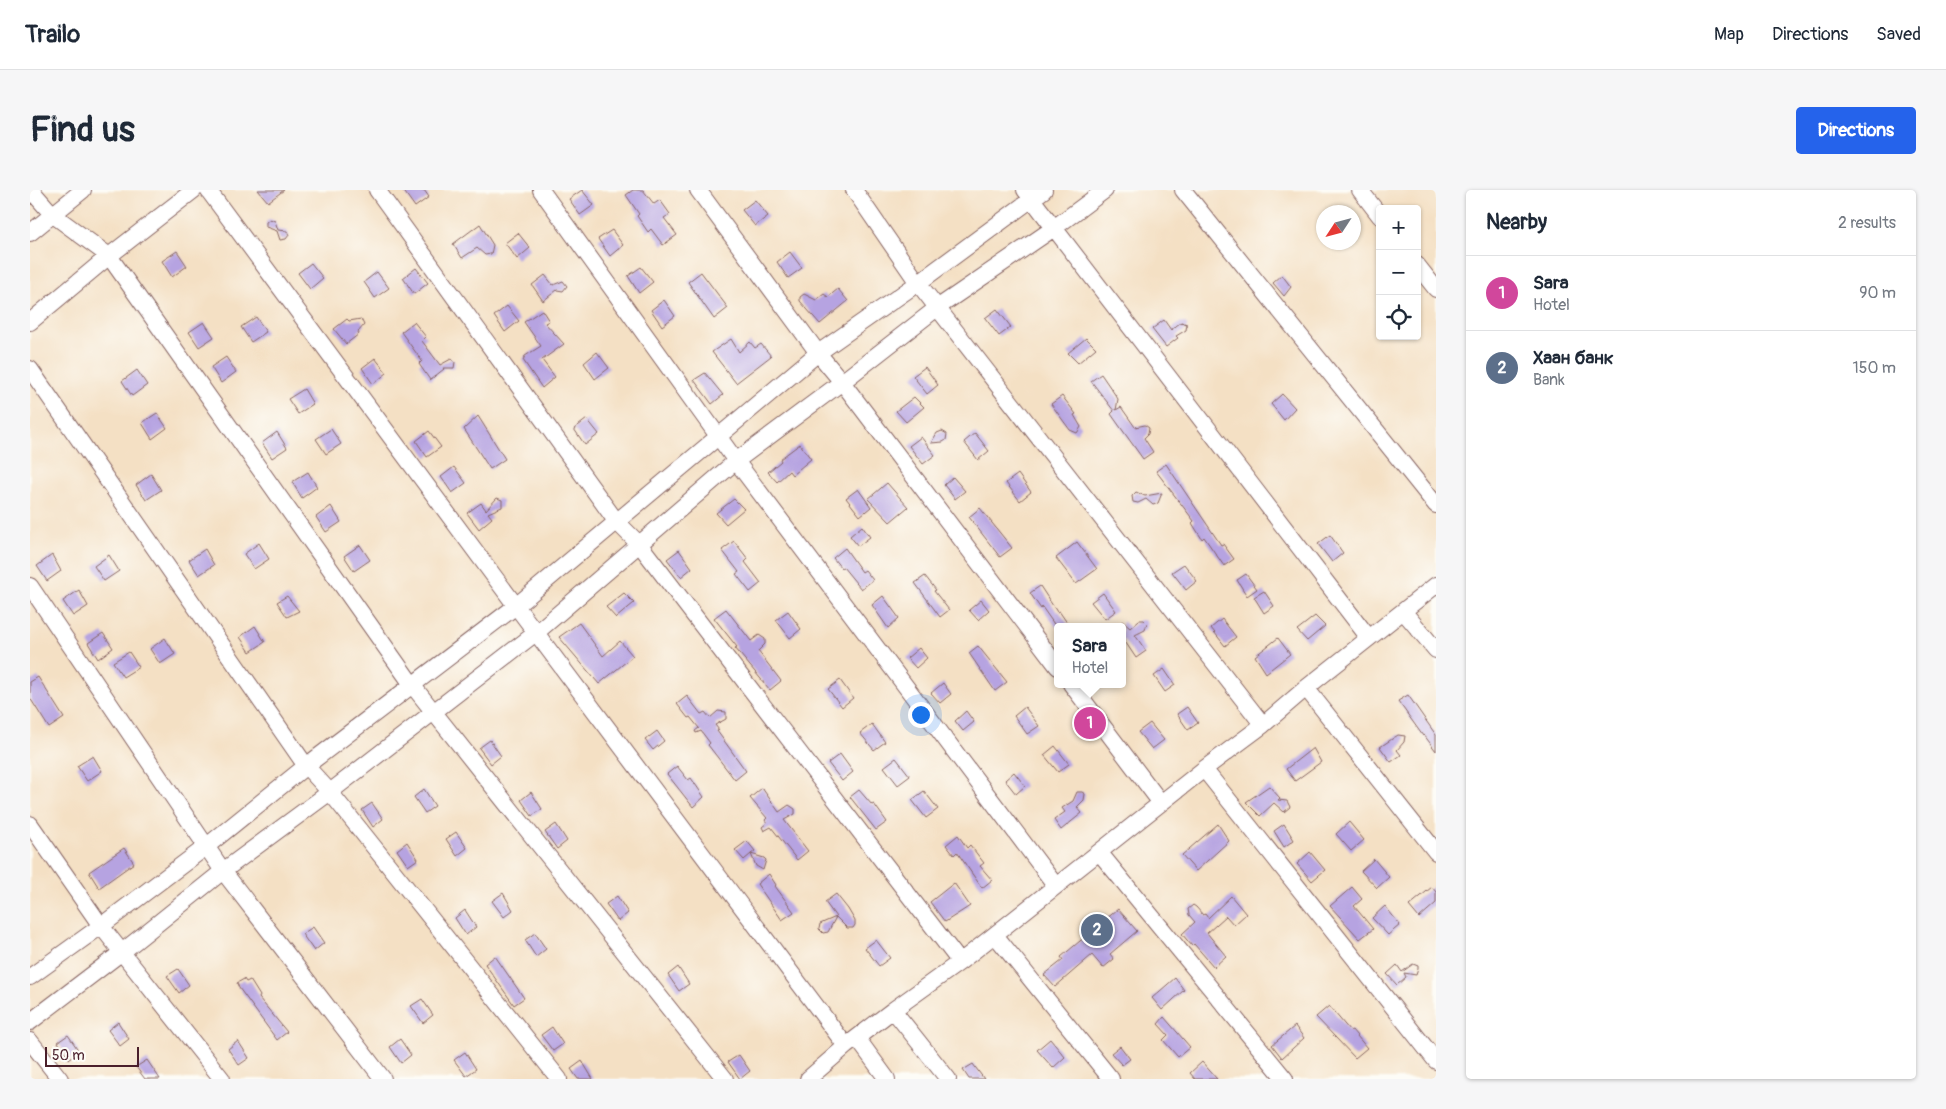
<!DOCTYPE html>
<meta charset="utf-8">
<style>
body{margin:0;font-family:Pangolin,sans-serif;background:#f6f6f7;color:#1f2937}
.controls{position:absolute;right:15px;top:15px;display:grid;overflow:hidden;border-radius:5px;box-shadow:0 1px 4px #0004}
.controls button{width:45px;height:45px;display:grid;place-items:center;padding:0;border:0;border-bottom:1px solid #e0e1e3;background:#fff;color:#1f2937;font:25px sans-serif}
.compass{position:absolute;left:1286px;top:15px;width:45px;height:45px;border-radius:50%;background:#fff;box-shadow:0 1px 4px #0004;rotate:234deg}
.scale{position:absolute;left:15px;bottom:12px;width:94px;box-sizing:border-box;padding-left:5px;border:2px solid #4a1f2b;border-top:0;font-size:14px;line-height:18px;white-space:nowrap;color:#4a1f2b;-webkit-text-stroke:4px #fdfcf7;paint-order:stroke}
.you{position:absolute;left:890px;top:524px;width:18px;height:18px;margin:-12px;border:4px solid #fff;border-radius:50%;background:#1a73e8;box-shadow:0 0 0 8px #1a73e833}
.badge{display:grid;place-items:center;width:32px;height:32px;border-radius:50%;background:#2563eb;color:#fff;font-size:16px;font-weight:700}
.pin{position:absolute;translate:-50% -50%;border:2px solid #fff;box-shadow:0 1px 5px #0006}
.popup{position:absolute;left:1024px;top:433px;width:72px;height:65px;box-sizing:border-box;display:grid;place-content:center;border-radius:5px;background:#fff;filter:drop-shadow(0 1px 4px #0005);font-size:16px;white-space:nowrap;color:#747a83}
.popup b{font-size:19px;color:#1f2937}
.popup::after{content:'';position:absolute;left:50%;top:100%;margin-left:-10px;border:10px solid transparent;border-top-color:#fff}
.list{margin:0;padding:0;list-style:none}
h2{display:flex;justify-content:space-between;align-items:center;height:65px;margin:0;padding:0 20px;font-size:21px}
h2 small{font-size:16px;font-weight:400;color:#747a83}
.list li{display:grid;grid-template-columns:32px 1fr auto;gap:15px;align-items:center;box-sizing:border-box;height:75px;padding:0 20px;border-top:1px solid #e0e1e3}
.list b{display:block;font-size:19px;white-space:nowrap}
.list p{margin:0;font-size:16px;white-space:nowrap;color:#747a83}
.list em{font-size:16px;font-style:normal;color:#747a83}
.icon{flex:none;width:28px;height:28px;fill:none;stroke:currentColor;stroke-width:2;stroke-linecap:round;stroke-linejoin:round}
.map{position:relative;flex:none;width:1406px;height:889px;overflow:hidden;border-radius:5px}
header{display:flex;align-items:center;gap:30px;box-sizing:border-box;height:70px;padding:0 25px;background:#fff;border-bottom:1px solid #e0e1e3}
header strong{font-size:24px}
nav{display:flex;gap:28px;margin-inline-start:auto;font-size:18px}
.intro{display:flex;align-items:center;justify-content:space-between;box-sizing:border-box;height:120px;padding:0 30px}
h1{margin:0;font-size:35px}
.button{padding:12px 22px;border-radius:5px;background:#2563eb;color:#fff;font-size:18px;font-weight:700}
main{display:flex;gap:30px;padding:0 30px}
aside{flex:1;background:#fff;border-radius:5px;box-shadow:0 1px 4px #0004}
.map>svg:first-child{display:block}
.building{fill:#b6a3e1}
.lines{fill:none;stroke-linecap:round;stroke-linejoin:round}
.minor-casing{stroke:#866361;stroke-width:18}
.minor{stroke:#fff;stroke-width:16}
</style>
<header>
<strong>Trailo</strong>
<nav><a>Map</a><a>Directions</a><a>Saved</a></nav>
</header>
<div class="intro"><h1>Find us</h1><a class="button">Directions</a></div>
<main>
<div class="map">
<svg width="1406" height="889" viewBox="0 0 1406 889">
<rect width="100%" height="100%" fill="#fdfcf7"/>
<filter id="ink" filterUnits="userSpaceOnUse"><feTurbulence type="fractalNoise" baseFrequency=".02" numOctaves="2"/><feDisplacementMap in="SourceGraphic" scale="10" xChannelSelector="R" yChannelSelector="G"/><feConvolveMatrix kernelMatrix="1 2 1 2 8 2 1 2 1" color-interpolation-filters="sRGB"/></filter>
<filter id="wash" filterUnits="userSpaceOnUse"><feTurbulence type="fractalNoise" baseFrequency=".0096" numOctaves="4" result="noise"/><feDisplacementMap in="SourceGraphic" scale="20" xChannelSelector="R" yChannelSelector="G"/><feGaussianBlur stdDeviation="1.12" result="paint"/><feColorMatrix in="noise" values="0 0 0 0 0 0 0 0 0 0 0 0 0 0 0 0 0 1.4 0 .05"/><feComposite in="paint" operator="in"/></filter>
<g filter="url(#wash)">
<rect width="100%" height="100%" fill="#f4e0c4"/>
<g id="blocks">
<path class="building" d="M228 0H254L238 12Z
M373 0H394L399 7 385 17Z
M552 0 564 15 550 25 539 9Z
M603 0H613L624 14 630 10 640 24 634 28 647 45 633 55 621 39 618 42 607 26 609 24 596 5Z
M725 10 738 26 725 36 712 20Z
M240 29 245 31 248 40 257 41 259 45 256 49 250 50 247 41 236 37V32Z
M450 34 463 55 461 64 455 65 447 58 432 68 423 54Z
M582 40 593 55 580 66 568 49Z
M488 43 500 58 487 69 475 53Z
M147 61 157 76 142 87 132 71Z
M760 62 772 78 758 88 747 72Z
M281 73 293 88 280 99 268 83Z
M611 77 623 92 609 103 598 86Z
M386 78 398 93 384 104 373 88Z
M347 82 359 98 345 108 334 92Z
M671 82 698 118 684 129 658 92Z
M515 85 523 95 533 91 537 96 533 101 527 100 513 111 502 95Z
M1252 85 1261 97 1254 106 1243 93Z
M808 99 818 111 790 134 770 111V107L774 104 786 110 794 104 798 107Z
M634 110 645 126 632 136 621 120Z
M477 116 489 131 475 142 464 126Z
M967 119 981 137 969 146 955 128Z
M512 120 519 131 515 133 534 154 512 170 525 187 512 198 493 170 495 166 511 156 494 132Z
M226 127 236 142 221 152 211 137Z
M317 129 319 131 331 129 334 135 328 142 329 144 316 154 304 139Z
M1134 130 1141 140 1151 132 1157 134 1156 140 1146 146 1148 148 1136 157 1122 139Z
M174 132 184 147 169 157 159 142Z
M384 132 396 147 392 151 410 175 421 169 425 172 424 178H413L414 179 400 190 389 174 392 171 371 142Z
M1056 148 1066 158 1048 173 1038 163Z
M701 149 709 162 720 152 725 158 731 154 741 166 706 193 682 162Z
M567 162 579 178 565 189 554 173Z
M196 167 206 182 191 193 181 177Z
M345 168 357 183 343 194 332 178Z
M895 177 908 195 897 204 883 186Z
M107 180 117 195 102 206 92 191Z
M675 183 693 205 682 214 664 190Z
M1071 184 1088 209 1086 220 1091 217 1105 237 1115 235 1119 238 1118 244 1114 248 1123 262 1113 269 1081 224 1084 221 1061 191Z
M274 199 283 214 268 224 258 209Z
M1252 204 1265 218 1254 230 1241 214Z
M1032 206 1046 224 1044 225 1051 237 1047 243 1040 240 1021 214Z
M884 207 894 217 876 232 866 221Z
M127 223 137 238 122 249 112 233Z
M448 226 475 269 460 279 434 239Z
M557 229 569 244 555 255 544 239Z
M301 239 311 254 296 264 286 249Z
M399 241 411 257 397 267 386 251Z
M912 241 917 244 916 250 913 252 901 253 907 243Z
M247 242 257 258 242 268 232 253Z
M945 243 959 261 948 270 934 252Z
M891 247 905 265 893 274 879 256Z
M770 254 781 269 762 285 759 281 747 292 738 282 751 271 750 269Z
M1136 274 1191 355 1193 354 1204 369 1194 376 1174 347 1172 349 1162 333 1164 331 1126 281Z
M424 277 436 293 422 303 411 287Z
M278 282 287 297 272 308 262 292Z
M121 284 131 300 116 310 106 295Z
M988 284 1001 302 990 311 976 293Z
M923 287 935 301 925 309 914 295Z
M857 293 878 317 860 332 838 309Z
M828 299 841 317 830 326 816 308Z
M1106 302 1115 306 1132 303 1128 313 1123 315 1116 309 1108 313 1103 312 1102 306Z
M467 308 472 310V317L458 323 462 328 449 339 437 323 451 313 456 320Z
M704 309 714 319 696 334 686 323Z
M301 316 311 332 296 342 286 327Z
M950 318 982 358 970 367 939 327Z
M832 336 840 347 828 356 820 346Z
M1300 345 1313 363 1302 372 1288 354Z
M704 351 718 369 715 372 731 393 720 402 706 384 709 382 692 360Z
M1047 352 1067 379 1046 394 1026 368Z
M229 353 239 369 224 379 214 364Z
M330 355 340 370 324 381 314 366Z
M815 358 832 382 835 380 843 390 831 399 813 377 811 378 803 368Z
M175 359 184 375 169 385 159 370Z
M649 360 662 378 651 387 637 369Z
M22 365 31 381 17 391 7 376Z
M79 365 89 381 74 391 64 376Z
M1154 374 1167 391 1156 400 1142 382Z
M1216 384 1227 399 1217 406 1207 390Z
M895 386 906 400 904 401 919 420 910 427 885 393Z
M1010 396 1027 422 1029 421 1040 437H1026L1012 417 1011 419 1000 403Z
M49 400 58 416 43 426 33 411Z
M1234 401 1244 416 1234 423 1224 407Z
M594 403 604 413 586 428 576 417Z
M1073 403 1086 421 1075 429 1061 412Z
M257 406 269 421 257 427 247 412Z
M853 406 869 428 858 438 842 415Z
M951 410 959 420 948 430 939 420Z
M696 419 721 451 729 445 735 449V454L728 461 751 491 740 500 705 458 707 457 684 428Z
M758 421 771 439 760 448 746 430Z
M1285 426 1295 436 1277 451 1267 440Z
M1192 429 1206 447 1195 456 1181 438Z
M1109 430H1114L1117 433 1115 440 1105 445 1116 461 1106 468 1094 450H1092V431L1100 438Z
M549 433 573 466 590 451 603 466 569 494 529 447Z
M225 436 235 452 220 462 210 447Z
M73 443 83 458 68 469 58 453Z
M135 448 145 464 130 474 120 459Z
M1248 448 1260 464 1236 483 1225 466Z
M948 456 977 492 965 501 939 463Z
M889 458 897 468 886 478 877 468Z
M99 462 109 477 93 487 83 472Z
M1134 479 1145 495 1135 502 1124 486Z
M8 487 34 528 19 538 0 508V492Z
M810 490 823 508 812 517 798 499Z
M913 493 921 504 910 513 901 503Z
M1378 505 1406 545V561L1394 545 1393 546 1368 511Z
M657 506 671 524 675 522 680 528 688 521 696 522V529L685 535 689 540 687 541 716 581 705 590 678 555 680 553 671 541 666 543 665 541 669 538 660 527 658 528 647 514Z
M995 517 1009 536 997 544 984 526Z
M1157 517 1168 533 1158 540 1147 524Z
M936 521 944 532 933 541 925 531Z
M1120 533 1134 550 1122 559 1108 542Z
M842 534 855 552 844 560 830 543Z
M627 541 634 551 623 560 615 550Z
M1368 545 1375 546 1374 552 1367 560 1371 565 1361 572 1350 557Z
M460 550 471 566 461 574 449 558Z
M1025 556 1039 574 1028 582 1014 565Z
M1283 558 1291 572 1265 591 1256 579Z
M810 564 823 582 812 591 798 573Z
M63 566 72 581 57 591 47 576Z
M866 568 880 586 868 595 854 577Z
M647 576 658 590 661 588 674 607 663 617 637 584Z
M984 582 995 596 986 604 975 590Z
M1239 596 1250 608 1248 610 1257 611 1260 617 1254 622 1244 613 1230 626 1216 612Z
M732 598 749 622 759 615 765 619V624L754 630 778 661 767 670 741 637 734 641 732 637 737 633 735 630 737 628 720 608Z
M394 599 405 616 395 623 384 607Z
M829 600 842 615 844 614 857 632 846 640 820 607Z
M894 601 908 619 896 628 882 610Z
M501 602 512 619 502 626 491 610Z
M1047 602H1052L1055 604 1054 610 1047 617 1052 623 1031 640 1024 630 1035 622 1032 618 1043 611Z
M342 613 353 629 343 637 332 620Z
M1319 632 1334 650 1321 661 1306 644Z
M526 634 537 651 527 659 515 642Z
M1188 634 1199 651 1166 681 1152 665Z
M1254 634 1264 650 1254 657 1244 641Z
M426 642 437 658 427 666 416 649Z
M928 645 937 658 940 655 954 673 950 676 962 690 952 698 927 662 924 665 916 655Z
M717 651 725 661 721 664 734 668 736 670 733 680 726 676 721 664 714 670 705 660Z
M377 652 388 669 378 676 367 660Z
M94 658 104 673 69 698 59 682Z
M1280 662 1295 680 1282 691 1267 674Z
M1344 669 1359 687 1347 698 1331 681Z
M739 684 746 695 745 696 764 722 752 730 727 694Z
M924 693 940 716 915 732 900 712Z
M1322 697 1332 709 1324 716 1343 739 1330 749 1300 716Z
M1402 697 1406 702V713L1389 728 1379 716Z
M473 703 483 720 474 727 462 711Z
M806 704 818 719 825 731V735L823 738H817L806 727 798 742 793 743 789 739 790 734 806 727 795 712Z
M587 706 598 723 588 731 576 714Z
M1201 706 1216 724 1204 735 1196 726 1177 743 1196 766 1184 777 1164 754 1162 756 1152 744 1165 732 1159 725 1158 719 1163 715 1166 717 1173 725 1175 724 1178 728Z
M1355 716 1370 735 1358 745 1342 728Z
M1088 719 1107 741 1080 764 1084 769 1073 778 1062 765 1025 797 1014 785 1033 770 1031 767Z
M435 720 446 737 436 745 425 728Z
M283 737 294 753 284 761 272 744Z
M505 743 516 759 506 767 495 750Z
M846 750 860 768 849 776 835 758Z
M465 766 494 808 484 815 455 774Z
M1383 774 1388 776V779L1386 785 1374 783 1376 787 1367 795 1357 784 1367 775 1372 782Z
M648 777 659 794 649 801 638 785Z
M148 779 159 795 149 803 137 786Z
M1145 788 1154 800 1132 820 1122 808Z
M214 789 216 792 220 790 230 806 229 808 257 842 247 850 209 798 207 793Z
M392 809 403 825 393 833 381 816Z
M1299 816 1320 841 1322 840 1337 858 1325 868 1286 827Z
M1134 827 1160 857 1148 867 1133 850 1138 845 1128 834Z
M88 832 99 849 90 856 78 840Z
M1265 836 1274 848 1252 868 1242 855Z
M522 837 533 854 523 861 511 845Z
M38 845 49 861 39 869 28 852Z
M370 849 381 865 371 873 360 857Z
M1020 849 1035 867 1023 878 1007 860Z
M208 851 219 868 209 875 198 859Z
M1090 856 1100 869 1092 875 1081 863Z
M435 862 446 879 436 886 424 870Z
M709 865 720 881 710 889 698 872Z
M117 870 130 889H115L106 877Z
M552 871 563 889H548L541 879Z
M1172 872 1187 889H1165L1160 883Z
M943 874 954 889H939L933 880Z"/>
</g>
</g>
<g filter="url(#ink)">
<use href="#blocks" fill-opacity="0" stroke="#866361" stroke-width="1"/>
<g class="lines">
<g class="minor-casing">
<path id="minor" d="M1 0 22 24 79 66 383 496 695 889
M178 0 486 416 816 856
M347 0 586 331 610 355 930 772
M511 0 706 271 1026 696
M668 0 788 163 812 192 1028 477
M824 0 888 93 1233 535
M995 0 1339 448
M1153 0 1406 315
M1330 0 1350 26
M0 43 53 0
M1387 75 1406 99
M0 132 79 66 164 0
M0 179 276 576 300 602 529 889
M0 396 193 681 353 889
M1373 421 1406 460
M1041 494 1131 613
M1276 498 1406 662
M1174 579 1406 871
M0 634 71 736 192 889
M1069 662 1255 889
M965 745 1081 889
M0 787 71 736 177 656 276 576 486 416 788 163 888 93 1014 0
M863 820 918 889
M0 832 92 762 193 681 300 602 507 442 706 271 812 192 907 118 1024 38 1075 0
M827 848 857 889
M0 851 30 889
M778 889 816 856 863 820 930 772 1174 579 1233 535 1276 498 1406 395"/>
</g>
<use href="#minor" class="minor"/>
</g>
</g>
</svg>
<div class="controls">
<button>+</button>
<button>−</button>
<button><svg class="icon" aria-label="locate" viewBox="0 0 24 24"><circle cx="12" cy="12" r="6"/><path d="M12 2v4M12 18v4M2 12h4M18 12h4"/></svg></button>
</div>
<svg class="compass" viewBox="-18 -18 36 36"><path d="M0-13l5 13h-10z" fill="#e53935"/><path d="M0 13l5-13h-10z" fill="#747a83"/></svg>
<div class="scale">50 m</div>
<div class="you"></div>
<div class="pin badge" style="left:1060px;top:533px;background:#d1479c">1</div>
<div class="popup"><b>Sara</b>Hotel</div>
<div class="pin badge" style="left:1067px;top:740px;background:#5c6f8a">2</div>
</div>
<aside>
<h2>Nearby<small>2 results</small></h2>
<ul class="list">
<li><span class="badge" style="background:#d1479c">1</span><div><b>Sara</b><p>Hotel</p></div><em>90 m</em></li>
<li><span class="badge" style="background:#5c6f8a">2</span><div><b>Хаан банк</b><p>Bank</p></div><em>150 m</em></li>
</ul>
</aside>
</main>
